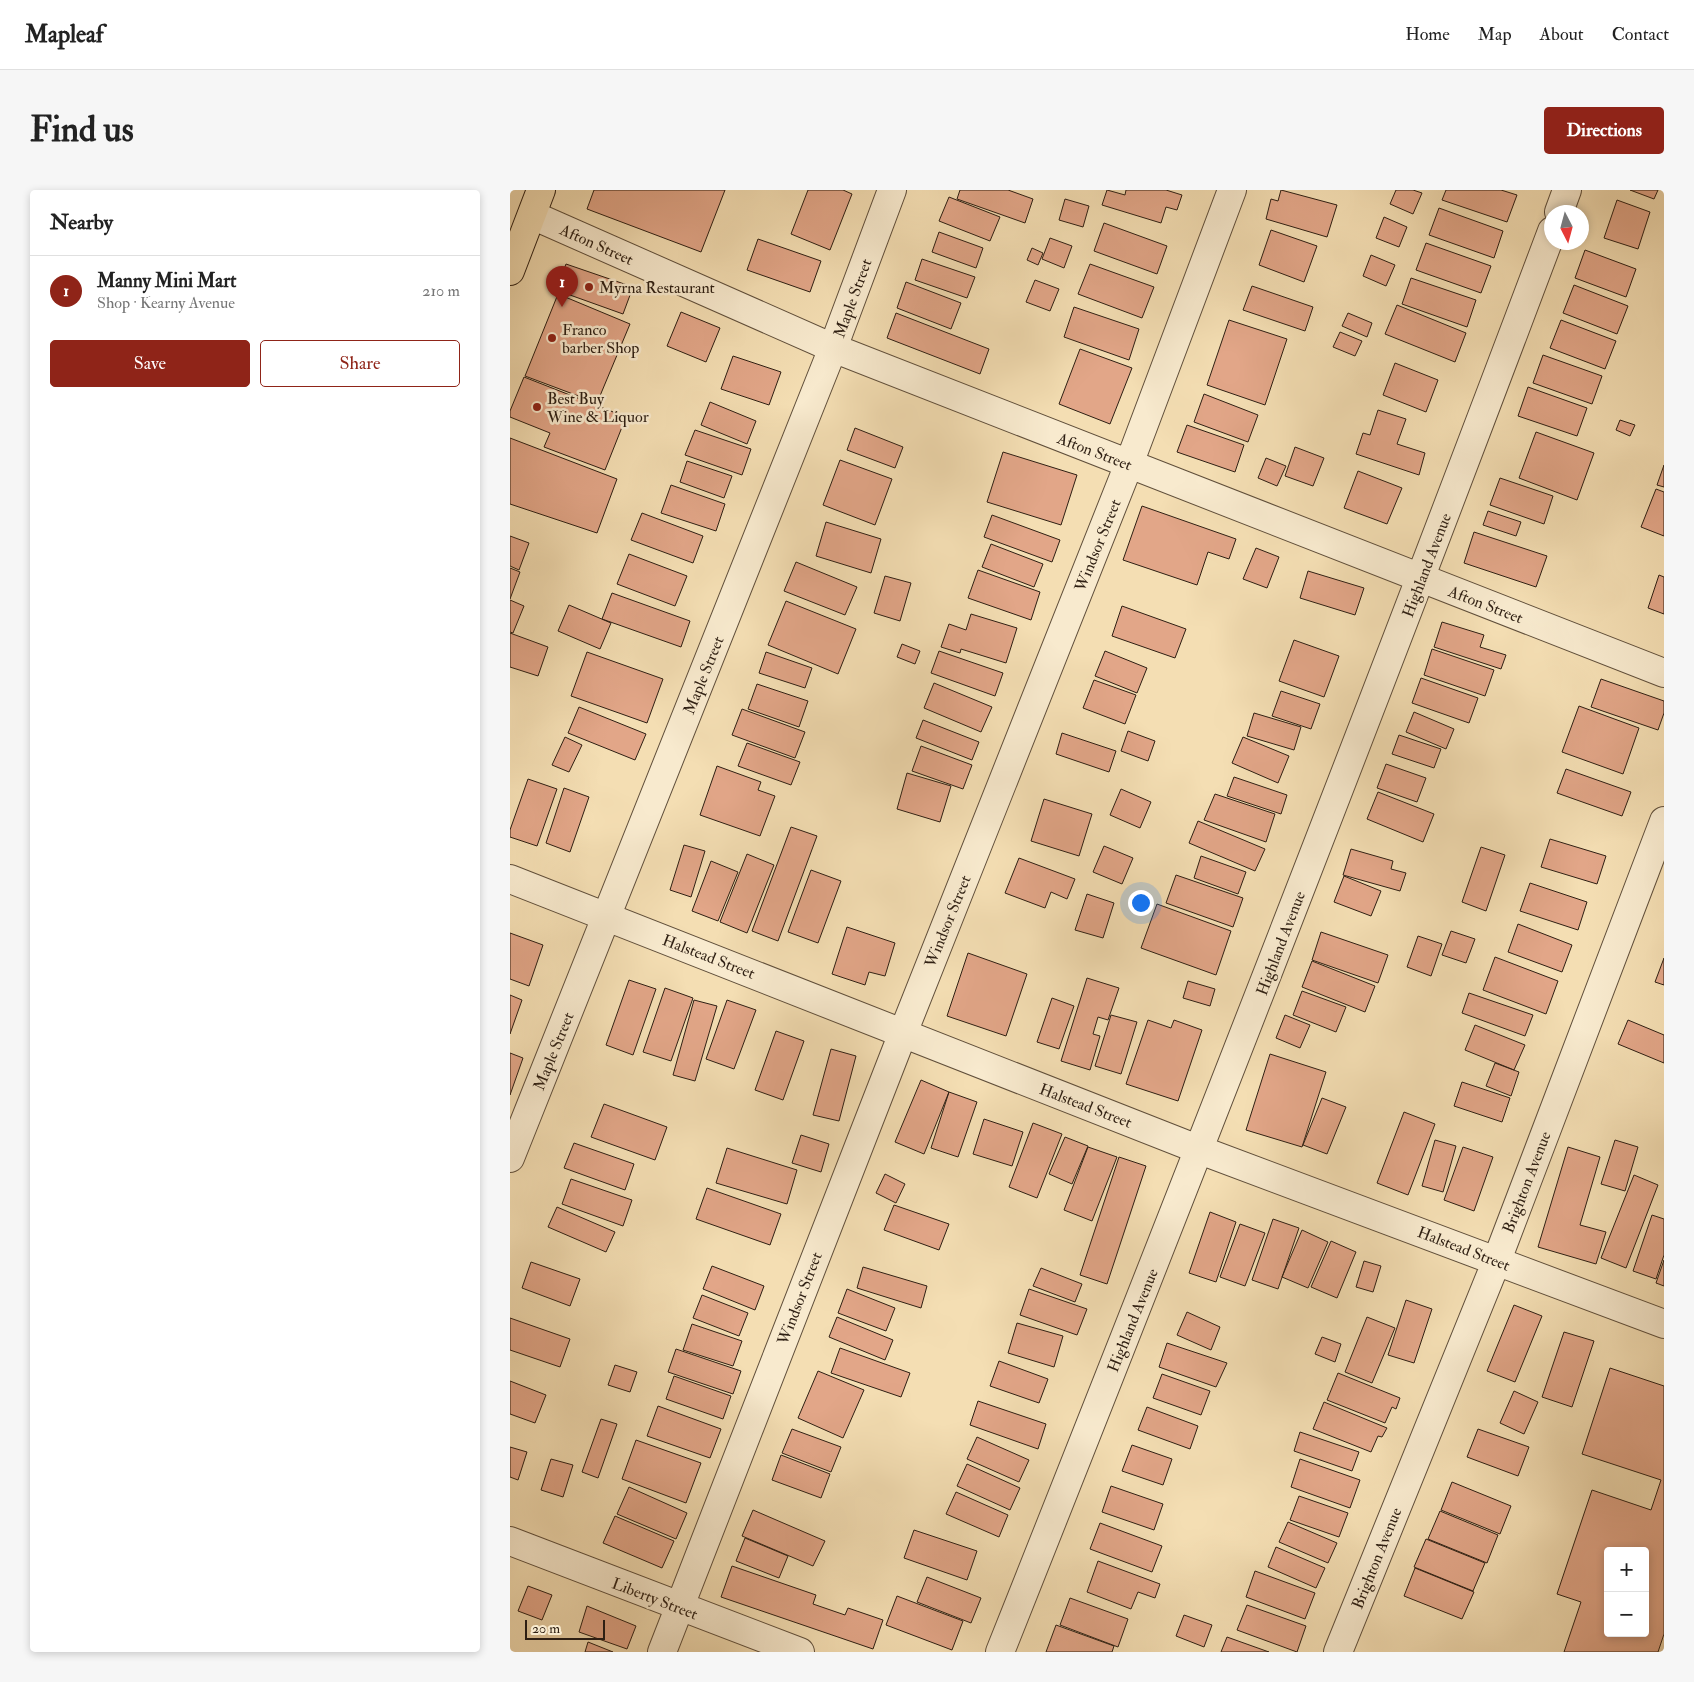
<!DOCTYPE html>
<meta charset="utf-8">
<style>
body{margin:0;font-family:"IM FELL Double Pica",serif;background:#f6f6f6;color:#222}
.controls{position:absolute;right:15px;bottom:15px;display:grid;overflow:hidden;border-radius:5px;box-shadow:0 2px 8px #0003}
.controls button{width:45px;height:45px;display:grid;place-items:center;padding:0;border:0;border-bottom:1px solid #e0e0e0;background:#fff;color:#222;font:25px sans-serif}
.compass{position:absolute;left:1034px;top:15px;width:45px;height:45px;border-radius:50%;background:#fff;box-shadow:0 2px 8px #0003;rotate:174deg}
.scale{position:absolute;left:15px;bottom:12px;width:80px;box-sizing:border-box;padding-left:5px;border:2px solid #2e1f13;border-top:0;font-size:14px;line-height:18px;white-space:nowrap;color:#2e1f13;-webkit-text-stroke:4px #f8eace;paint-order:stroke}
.you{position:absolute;left:630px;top:712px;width:18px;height:18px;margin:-12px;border:4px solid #fff;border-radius:50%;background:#1a73e8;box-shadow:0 0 0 8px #1a73e833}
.badge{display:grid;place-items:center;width:32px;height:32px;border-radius:50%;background:#8f2418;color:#fff;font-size:16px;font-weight:700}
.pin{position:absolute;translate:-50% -41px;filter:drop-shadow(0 1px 2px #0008)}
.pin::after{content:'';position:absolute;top:26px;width:18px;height:15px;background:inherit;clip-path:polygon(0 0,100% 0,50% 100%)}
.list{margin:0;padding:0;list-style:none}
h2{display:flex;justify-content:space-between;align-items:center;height:65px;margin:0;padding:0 20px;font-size:21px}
h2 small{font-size:16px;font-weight:400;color:#767676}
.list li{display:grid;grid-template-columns:32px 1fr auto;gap:15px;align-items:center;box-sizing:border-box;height:70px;padding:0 20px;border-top:1px solid #e0e0e0}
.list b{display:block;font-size:19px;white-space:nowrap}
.list p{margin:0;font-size:16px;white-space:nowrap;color:#767676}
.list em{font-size:16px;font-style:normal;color:#767676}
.actions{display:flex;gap:10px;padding:15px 20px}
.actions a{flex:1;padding:11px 0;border:1px solid #8f2418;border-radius:5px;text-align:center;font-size:18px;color:#8f2418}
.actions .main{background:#8f2418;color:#fff}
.map{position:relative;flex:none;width:1154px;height:1462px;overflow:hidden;border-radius:5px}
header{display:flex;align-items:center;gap:30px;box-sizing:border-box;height:70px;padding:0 25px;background:#fff;border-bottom:1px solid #e0e0e0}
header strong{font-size:24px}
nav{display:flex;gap:28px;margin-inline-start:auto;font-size:18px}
.intro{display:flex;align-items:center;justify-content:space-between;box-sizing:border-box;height:120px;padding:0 30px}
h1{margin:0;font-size:35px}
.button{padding:12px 22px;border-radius:5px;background:#8f2418;color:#fff;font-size:18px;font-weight:700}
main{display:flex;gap:30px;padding:0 30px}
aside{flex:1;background:#fff;border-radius:5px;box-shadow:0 2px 8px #0003}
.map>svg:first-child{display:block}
.building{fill:#e2a688;stroke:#2e1f13;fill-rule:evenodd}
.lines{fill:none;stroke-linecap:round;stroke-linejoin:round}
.minor-casing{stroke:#604f3b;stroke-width:30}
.major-casing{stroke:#2e1f13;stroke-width:30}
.minor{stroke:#f8eace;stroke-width:28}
.major{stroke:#f4deb3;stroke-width:28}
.poi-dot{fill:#8f2418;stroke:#f8eace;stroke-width:2}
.labels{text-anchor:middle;stroke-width:5;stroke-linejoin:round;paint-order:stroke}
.street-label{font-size:16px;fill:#2e1f13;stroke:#f8eace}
.poi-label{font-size:16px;fill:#2e1f13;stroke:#f8eace;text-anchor:start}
</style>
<header>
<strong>Mapleaf</strong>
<nav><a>Home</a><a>Map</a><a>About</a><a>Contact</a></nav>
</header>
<div class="intro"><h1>Find us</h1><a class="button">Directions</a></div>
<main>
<aside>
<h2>Nearby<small></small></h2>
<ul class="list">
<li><span class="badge">1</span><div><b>Manny Mini Mart</b><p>Shop · Kearny Avenue</p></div><em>210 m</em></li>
</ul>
<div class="actions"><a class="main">Save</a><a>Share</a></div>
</aside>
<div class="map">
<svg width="1154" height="1462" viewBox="0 0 1154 1462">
<rect width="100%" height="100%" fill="#f4deb3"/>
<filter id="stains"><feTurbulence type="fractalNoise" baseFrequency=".004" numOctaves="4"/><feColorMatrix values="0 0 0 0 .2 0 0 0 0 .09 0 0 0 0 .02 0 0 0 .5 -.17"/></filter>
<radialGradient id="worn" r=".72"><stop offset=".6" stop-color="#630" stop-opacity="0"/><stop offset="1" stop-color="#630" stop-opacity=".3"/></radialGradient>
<path class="building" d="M84 0H215L191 62 77 19Z
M298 0H333L342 4 320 60 281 44Z
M450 0H498L523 9 515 33 447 9Z
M597 0 615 5 616 0H656L672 5 667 20 656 17 651 33 592 15Z
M771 0 827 15 817 47 756 29 761 9 768 11Z
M886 0H903L912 3 903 24 880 14Z
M936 0H991L1007 5 997 32 932 10Z
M1120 0H1148L1144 9Z
M439 7 490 27 480 51 429 31Z
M555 9 579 16 573 37 549 30Z
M1107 10 1140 22 1128 59 1094 48Z
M929 18 993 41 984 68 919 45Z
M874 27 897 37 889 57 866 48Z
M594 33 657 56 647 84 584 61Z
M761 40 807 56 794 92 749 75Z
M429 42 473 58 466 78 422 62Z
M540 48 562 56 554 78 532 69Z
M248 49 311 71 300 102 237 80Z
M916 53 981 76 971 103 906 80Z
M522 58 533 63 528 75 517 70Z
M1075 60 1126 79 1116 107 1065 88Z
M861 65 885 75 876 96 853 86Z
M412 69 465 87 457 108 405 90Z
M56 74 123 97 113 124 46 100Z
M580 74 644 97 632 128 568 104Z
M901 88 966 110 957 137 892 114Z
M525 90 549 99 540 121 516 112Z
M396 92 451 113 441 139 387 118Z
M1064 95 1118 116 1107 144 1053 123Z
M742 96 803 117 795 141 733 120Z
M48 104 120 134 87 213 15 186Z
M887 115 956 143 945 172 875 144Z
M564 117 629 139 619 170 554 147Z
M171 122 210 138 196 172 157 156Z
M386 123 479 159 470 184 377 148Z
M838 123 862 133 857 147 832 136Z
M719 130 777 149 755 215 697 195Z
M1051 130 1106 151 1095 179 1040 158Z
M830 142 852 151 845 166 823 157Z
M570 159 622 178 600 234 549 214Z
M1033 165 1092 186 1082 214 1023 193Z
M223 166 271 182 259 215 211 199Z
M885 173 928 190 916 222 873 205Z
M14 187 116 227 95 280 34 257 40 243 0 227V221Z
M1018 197 1077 218 1067 246 1008 226Z
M694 204 748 225 738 252 684 232Z
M200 212 246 231 237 254 191 235Z
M868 220 896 229 887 254 915 263 909 285 846 264 853 243 860 245Z
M1110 230 1125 235 1120 246 1106 240Z
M677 235 734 255 725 282 667 262Z
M345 238 393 257 385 278 337 260Z
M185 240 241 259 232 285 175 265Z
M1026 242 1084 263 1067 310 1009 288Z
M0 248 107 289 87 343 0 314Z
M785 257 814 268 803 296 775 286Z
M493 262 567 285 551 335 477 312Z
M756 268 776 276 767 296 748 288Z
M330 270 382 289 365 335 313 315Z
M177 271 222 286 214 308 170 292Z
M1154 275V297L1147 295Z
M848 281 892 298 877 334 834 318Z
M990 288 1043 306 1034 334 980 315Z
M161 295 215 314 206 341 151 323Z
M1146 299 1154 302V346L1131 337Z
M632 316 726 349 719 369 698 362 687 395 613 370Z
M978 321 1011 332 1006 346 973 335Z
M132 323 193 346 183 373 121 350Z
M482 325 550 350 542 372 474 347Z
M316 332 371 349 361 383 306 366Z
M964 342 1037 366 1026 397 954 373Z
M0 346 19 353 9 380 0 376Z
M481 354 533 374 524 397 472 377Z
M746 358 769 367 757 398 733 389Z
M119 364 177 386 165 416 107 394Z
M286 372 347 397 335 425 274 401Z
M0 378 10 382 0 409Z
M468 380 530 402 521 430 458 408Z
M798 381 854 398 845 425 790 408Z
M1149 385 1154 387V424L1138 418Z
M375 386 401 393 390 431 364 423Z
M102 403 180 431 171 457 92 429Z
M0 410 14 416 3 443 0 442Z
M276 411 346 439 328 484 258 455Z
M59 415 101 433 90 459 48 441Z
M612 416 676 439 665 468 602 446Z
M461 424 507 438 496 473 451 459 450 463 431 457 439 434 456 440Z
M932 432 974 445 970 457 996 465 991 479 924 457Z
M0 443 38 457 28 486 0 477Z
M784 450 829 466 814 507 769 491Z
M392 454 410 461 405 474 387 467Z
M922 459 984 480 975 506 914 485Z
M429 461 493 483 485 506 421 483Z
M595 461 637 478 627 503 585 486Z
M77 462 153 489 137 533 61 506Z
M256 462 302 478 295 498 249 483Z
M911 488 968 508 959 533 902 513Z
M1091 489 1154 511V523L1148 540 1081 517Z
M584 490 626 505 615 534 573 518Z
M424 493 482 517 471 542 414 518Z
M247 494 298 511 289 537 238 519Z
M771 501 810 514 801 539 762 526Z
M1069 516 1129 538 1113 584 1052 562Z
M69 517 136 544 125 570 58 543Z
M232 519 295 542 285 568 222 545Z
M904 522 944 539 936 559 896 542Z
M744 523 791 537 784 560 737 546Z
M413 530 469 552 462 570 406 548Z
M618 541 645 551 638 571 611 561Z
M552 543 606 561 599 582 546 564Z
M889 545 931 559 924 578 882 564Z
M55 547 72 555 59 582 42 575Z
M733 547 779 566 768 593 722 573Z
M237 553 290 572 281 595 228 576Z
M411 556 462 575 453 599 402 581Z
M876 574 916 588 907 612 867 598Z
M207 576 251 592 248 600 265 606 250 646 190 625Z
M1056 579 1121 602 1112 626 1047 603Z
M397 583 441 596 430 632 387 619Z
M724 587 777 605 771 624 717 606Z
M18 589 47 599 27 656 0 647V640Z
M54 598 79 607 60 662 36 653Z
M611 599 641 612 630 638 600 625Z
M868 602 924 624 913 652 857 629Z
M705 604 765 624 756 652 694 630Z
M534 609 582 624 569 666 521 651Z
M688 631 755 659 745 681 679 653Z
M281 637 307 646 268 751 242 741Z
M1040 649 1096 666 1087 694 1031 677Z
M174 655 195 661 181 707 160 700Z
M594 656 623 668 612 694 583 682Z
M971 657 995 665 976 721 952 712Z
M841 659 883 671 881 679 896 683 890 701 833 685Z
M237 664 264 675 237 743 210 732Z
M691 666 736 682 728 704 684 688Z
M509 668 565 689 557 709 541 702 535 718 495 703Z
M201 671 228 682 208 731 182 721Z
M301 680 331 691 308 753 278 742Z
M666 685 733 708 723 737 656 713Z
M834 686 871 701 861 726 824 712Z
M1020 693 1077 712 1068 740 1010 721Z
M577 704 604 713 593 748 565 740Z
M647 714 721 741 706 785 631 758Z
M1008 734 1062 755 1052 782 998 762Z
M337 737 385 753 375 786 359 782 355 795 322 784Z
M941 741 965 749 956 773 932 765Z
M811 742 878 765 868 793 802 770Z
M0 743 33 755 19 796 0 789Z
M908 746 932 754 921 786 897 777Z
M458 763 517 784 496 846 437 826Z
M985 767 1048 791 1036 824 973 800Z
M1154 768V795L1145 792Z
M802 771 865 796 855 822 792 797Z
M577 788 609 798 598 830 588 827 583 844 590 846 580 880 551 871Z
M119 790 146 799 123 865 96 855Z
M678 791 705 799 700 816 673 808Z
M155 798 183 808 161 871 133 862Z
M792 801 836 817 826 842 783 825Z
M959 803 1023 825 1015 846 952 823Z
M0 805 12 810 0 844Z
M542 808 564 816 549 859 527 852Z
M184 810 207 816 185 891 163 885Z
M217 810 246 820 224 879 196 869Z
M601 825 627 832 611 884 585 876Z
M775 825 800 835 790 858 766 848Z
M638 830 661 838 664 830 692 840 668 911 616 894Z
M1118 830 1154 845V873L1108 854Z
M965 835 1015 855 1004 880 955 860Z
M266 841 294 851 273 910 245 900Z
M321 859 346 866 329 931 303 925Z
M0 863 13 868 0 905Z
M760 864 816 882 792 957 736 940Z
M985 873 1009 882 1001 906 976 896Z
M411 890 439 902 414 964 385 952Z
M952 892 1000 908 992 932 944 916Z
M439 902 467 912 448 967 421 958Z
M812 908 836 917 817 964 793 955Z
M94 914 157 937 145 970 81 947Z
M894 922 925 934 898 1005 867 993Z
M474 929 513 942 502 976 463 964Z
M523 933 552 944 527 1008 499 997Z
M291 945 319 954 311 982 282 973Z
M555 947 578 956 562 994 539 984Z
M925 950 946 956 933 1002 912 996Z
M1105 950 1128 957 1115 1001 1091 994Z
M64 953 124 974 115 1000 54 978Z
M578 957 607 967 582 1031 554 1020Z
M953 957 983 967 964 1021 934 1010Z
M1058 957 1090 967 1070 1035 1096 1042 1086 1074 1028 1057Z
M217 958 287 980 277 1014 206 993Z
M609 967 636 976 597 1094 570 1085Z
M375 984 395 994 386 1013 366 1003Z
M1124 985 1148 995 1116 1078 1091 1068Z
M61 989 122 1010 113 1036 52 1014Z
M197 998 271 1024 260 1055 186 1029Z
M384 1015 439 1034 429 1060 374 1040Z
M47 1017 105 1042 96 1062 38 1037Z
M700 1022 726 1032 706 1092 679 1083Z
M1142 1025 1154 1029V1065L1146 1089 1123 1081Z
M763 1029 789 1038 768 1099 742 1090Z
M730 1034 755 1043 735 1096 710 1087Z
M792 1040 818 1052 798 1098 772 1087Z
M821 1051 846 1062 827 1108 801 1097Z
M1154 1070V1096L1146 1093Z
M854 1071 871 1076 863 1102 846 1097Z
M21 1072 70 1089 60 1116 12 1098Z
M202 1076 254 1096 245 1120 193 1099Z
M353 1077 417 1096 411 1118 347 1098Z
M531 1078 572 1094 565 1112 523 1096Z
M337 1099 385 1118 376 1141 328 1123Z
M519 1099 577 1119 567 1145 510 1125Z
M192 1105 238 1123 229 1146 183 1128Z
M896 1110 922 1119 904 1173 878 1165Z
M1004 1115 1032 1126 1005 1192 977 1181Z
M677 1122 710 1137 701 1160 667 1145Z
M327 1127 383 1150 375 1170 319 1147Z
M857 1127 885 1138 862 1193 835 1182Z
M0 1128 60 1149 50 1177 0 1160Z
M507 1133 553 1146 544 1177 498 1163Z
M182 1134 232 1151 223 1176 173 1160Z
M1054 1142 1084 1151 1062 1217 1032 1207Z
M812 1147 831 1154 825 1172 805 1164Z
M657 1153 717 1173 706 1197 649 1177Z
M330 1158 400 1183 391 1207 321 1183Z
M166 1159 231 1181 223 1204 158 1182Z
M489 1171 538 1189 529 1213 480 1196Z
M105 1175 127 1182 120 1202 98 1195Z
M1100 1178 1154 1196V1444L1148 1462H1054L1071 1412 1047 1404 1082 1300 1141 1320 1151 1290 1072 1264ZM1098 1361H1135V1443H1098Z
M308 1181 354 1200 333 1248 288 1228Z
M828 1183 890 1208 886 1219 882 1217 875 1233 817 1210Z
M652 1184 700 1201 691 1225 643 1208Z
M164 1186 221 1206 213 1229 156 1209Z
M0 1191 36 1205 25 1233 0 1224Z
M1004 1201 1028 1212 1014 1244 990 1233Z
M468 1211 536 1234 528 1259 460 1235Z
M814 1212 877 1238 872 1247 868 1246 861 1262 803 1239Z
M148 1216 211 1239 200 1268 137 1246Z
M637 1217 688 1236 680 1259 628 1240Z
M91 1229 107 1234 88 1288 72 1282Z
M282 1239 331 1257 321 1282 272 1263Z
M968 1239 1019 1257 1008 1286 957 1267Z
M790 1242 849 1262 842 1281 784 1261Z
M467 1247 519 1270 509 1292 457 1269Z
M126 1250 191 1273 176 1313 112 1289Z
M622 1255 662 1269 653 1295 612 1281Z
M0 1257 17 1262 8 1290 0 1287Z
M271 1265 320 1284 311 1308 262 1290Z
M41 1269 63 1275 53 1307 31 1300Z
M790 1269 850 1290 840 1318 781 1297Z
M457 1274 510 1298 500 1320 447 1296Z
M942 1292 1001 1316 990 1344 931 1320Z
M601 1296 653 1314 644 1340 592 1322Z
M119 1297 177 1323 166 1349 107 1324Z
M446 1302 498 1325 489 1347 436 1324Z
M789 1306 838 1323 829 1347 780 1330Z
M243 1320 315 1351 303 1376 232 1346Z
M930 1321 988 1345 977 1373 918 1349Z
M105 1326 164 1351 152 1378 93 1353Z
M778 1332 827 1353 818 1373 769 1352Z
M590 1333 652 1356 642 1382 580 1359Z
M404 1340 467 1361 457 1390 394 1368Z
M235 1348 278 1366 269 1388 226 1371Z
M916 1349 975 1373 963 1401 904 1377Z
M766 1357 815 1378 806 1398 758 1377Z
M588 1371 650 1394 645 1408 628 1402 621 1419 577 1402Z
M222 1376 306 1405 303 1414 335 1425 338 1418 373 1430 363 1459 211 1407Z
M905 1378 964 1402 952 1429 894 1406Z
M745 1381 805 1403 795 1429 736 1407Z
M417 1387 471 1408 461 1433 407 1412Z
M18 1396 42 1405 32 1430 8 1421Z
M387 1406 453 1431 442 1460 376 1435Z
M560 1408 618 1429 608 1457 550 1435Z
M737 1415 796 1436 787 1462 727 1440Z
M77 1416 126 1436 117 1459 69 1442Z
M674 1425 702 1435 694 1457 666 1446Z
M546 1435 604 1456 602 1462H536Z
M717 1447 759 1462H711Z
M78 1452 103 1462H75Z"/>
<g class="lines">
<g class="minor-casing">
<path id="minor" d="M1049 22 1057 0
M22 25 323 158 1154 483
M0 689 690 960 1154 1134
M0 968 323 158 382 0
M0 1351 290 1462
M152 1462 393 843 619 274 722 0
M490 1462C678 990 863 517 1042 41
M828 1462 987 1070 1154 631"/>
</g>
<g class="major-casing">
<path id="major" d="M0 81 31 0"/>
</g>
<use href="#minor" class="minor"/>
<use href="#major" class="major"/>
</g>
<g class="poi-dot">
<circle cx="79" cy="97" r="5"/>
<circle cx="42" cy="148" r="5"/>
<circle cx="27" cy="217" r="5"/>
</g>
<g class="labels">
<g class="street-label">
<text transform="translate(87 54) rotate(24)" y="6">Afton Street</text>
<text transform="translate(342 108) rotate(-70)" y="6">Maple Street</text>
<text transform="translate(585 261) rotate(21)" y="6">Afton Street</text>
<text transform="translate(587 355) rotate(-68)" y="6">Windsor Street</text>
<text transform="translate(916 375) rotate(-69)" y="6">Highland Avenue</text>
<text transform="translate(976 414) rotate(21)" y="6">Afton Street</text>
<text transform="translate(193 485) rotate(-68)" y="6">Maple Street</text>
<text transform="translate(437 731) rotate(-68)" y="6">Windsor Street</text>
<text transform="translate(770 753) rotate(-69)" y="6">Highland Avenue</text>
<text transform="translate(199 766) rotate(21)" y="6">Halstead Street</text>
<text transform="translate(43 861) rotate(-68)" y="6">Maple Street</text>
<text transform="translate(576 915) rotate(21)" y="6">Halstead Street</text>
<text transform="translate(1016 992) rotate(-69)" y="6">Brighton Avenue</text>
<text transform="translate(954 1058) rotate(21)" y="6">Halstead Street</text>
<text transform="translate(289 1108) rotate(-69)" y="6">Windsor Street</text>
<text transform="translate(622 1130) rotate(-68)" y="6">Highland Avenue</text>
<text transform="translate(866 1368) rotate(-68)" y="6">Brighton Avenue</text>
<text transform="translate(145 1408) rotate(21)" y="6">Liberty Street</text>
</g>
<g class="poi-label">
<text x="89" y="103">Myrna Restaurant</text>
<text x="52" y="145">Franco<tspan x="52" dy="18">barber Shop</tspan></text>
<text x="37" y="214">Best Buy<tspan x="37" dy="18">Wine &amp; Liquor</tspan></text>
</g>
</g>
<rect width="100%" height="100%" filter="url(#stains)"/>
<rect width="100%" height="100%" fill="url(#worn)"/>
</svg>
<div class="controls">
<button>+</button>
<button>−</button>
</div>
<svg class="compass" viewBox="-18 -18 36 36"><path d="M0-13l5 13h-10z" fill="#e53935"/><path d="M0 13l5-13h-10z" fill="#767676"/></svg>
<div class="scale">20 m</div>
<div class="you"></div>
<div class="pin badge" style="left:52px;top:117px">1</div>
</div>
</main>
